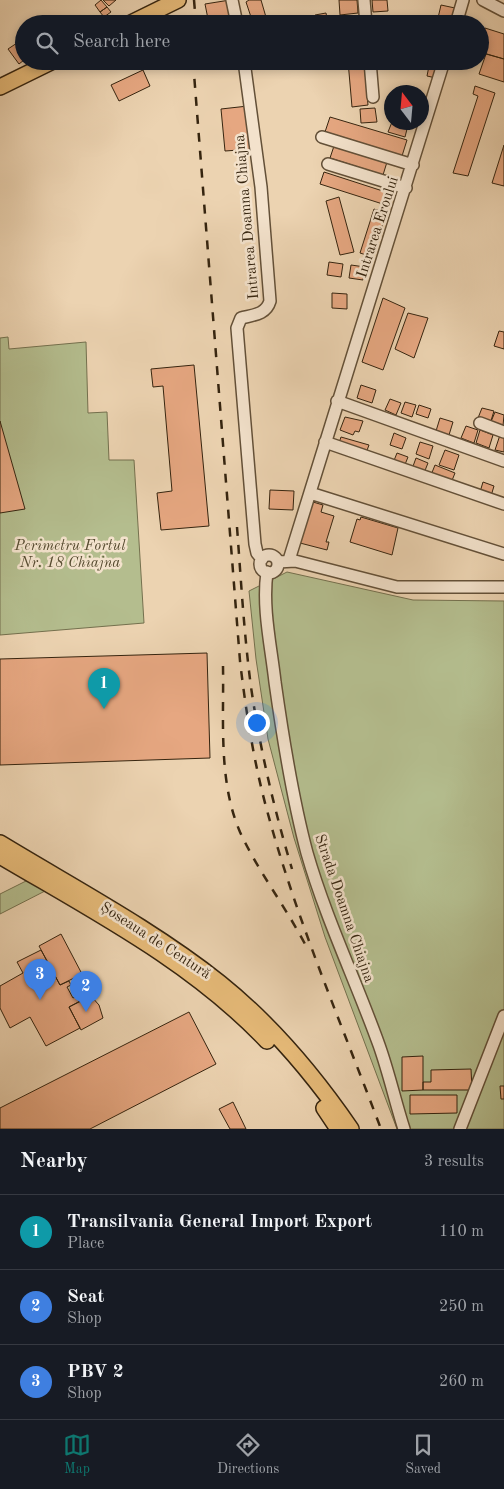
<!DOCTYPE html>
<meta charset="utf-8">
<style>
body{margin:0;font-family:"Old Standard TT",serif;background:#242831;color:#f1f3f6}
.compass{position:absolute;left:384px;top:85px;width:45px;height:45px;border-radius:50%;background:#171b24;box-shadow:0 2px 8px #0003;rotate:344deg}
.you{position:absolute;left:256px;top:722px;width:18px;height:18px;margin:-12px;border:4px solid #fff;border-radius:50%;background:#1a73e8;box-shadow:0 0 0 8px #1a73e833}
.badge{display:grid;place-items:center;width:32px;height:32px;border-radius:50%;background:#0f766e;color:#fff;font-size:16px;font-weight:700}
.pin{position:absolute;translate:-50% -41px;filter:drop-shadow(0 1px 2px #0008)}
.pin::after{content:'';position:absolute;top:26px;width:18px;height:15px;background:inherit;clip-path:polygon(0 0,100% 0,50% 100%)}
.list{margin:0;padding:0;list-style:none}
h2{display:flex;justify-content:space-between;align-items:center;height:65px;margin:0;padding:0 20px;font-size:21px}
h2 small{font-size:16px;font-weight:400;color:#9ea1a6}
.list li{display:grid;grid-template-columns:32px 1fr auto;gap:15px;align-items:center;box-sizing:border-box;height:75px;padding:0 20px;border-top:1px solid #363941}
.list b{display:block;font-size:19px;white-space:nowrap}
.list p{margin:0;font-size:16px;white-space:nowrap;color:#9ea1a6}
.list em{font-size:16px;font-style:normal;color:#9ea1a6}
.icon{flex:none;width:28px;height:28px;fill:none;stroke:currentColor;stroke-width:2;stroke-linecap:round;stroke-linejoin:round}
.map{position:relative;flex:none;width:504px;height:1129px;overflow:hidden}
.search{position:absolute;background:#171b24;box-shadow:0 2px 8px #0003;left:15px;right:15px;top:15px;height:55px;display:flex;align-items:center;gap:12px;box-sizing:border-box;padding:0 18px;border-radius:28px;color:#9ea1a6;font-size:19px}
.sheet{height:290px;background:#171b24}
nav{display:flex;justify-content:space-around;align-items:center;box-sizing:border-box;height:70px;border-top:1px solid #363941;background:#171b24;font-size:14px;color:#9ea1a6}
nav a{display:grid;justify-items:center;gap:2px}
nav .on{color:#0f766e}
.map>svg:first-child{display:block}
.green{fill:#b4bd8e;stroke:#74704e}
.building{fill:#e6a781;stroke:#35240f}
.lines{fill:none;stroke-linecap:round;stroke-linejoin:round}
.minor-casing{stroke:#635038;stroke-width:14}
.major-casing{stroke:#35240f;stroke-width:18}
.minor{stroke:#f3e2cc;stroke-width:11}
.major{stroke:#e6ba78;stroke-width:15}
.rail{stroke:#35240f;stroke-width:2.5;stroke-dasharray:9 9;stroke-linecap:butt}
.labels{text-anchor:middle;stroke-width:5;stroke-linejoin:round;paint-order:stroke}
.street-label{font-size:15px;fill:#35240f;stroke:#f3e2cc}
.park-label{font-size:15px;font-style:italic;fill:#554a2f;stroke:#f3e2cc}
</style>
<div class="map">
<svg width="504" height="1129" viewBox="0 0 504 1129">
<rect width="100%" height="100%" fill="#ecd3b1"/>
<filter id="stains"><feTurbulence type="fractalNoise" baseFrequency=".004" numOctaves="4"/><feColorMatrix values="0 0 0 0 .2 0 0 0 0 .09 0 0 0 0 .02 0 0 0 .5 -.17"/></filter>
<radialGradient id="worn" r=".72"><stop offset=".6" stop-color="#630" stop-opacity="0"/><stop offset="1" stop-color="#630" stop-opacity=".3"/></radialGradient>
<path class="green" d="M8 337 9 349 86 342 88 413 107 412 109 460H134L144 623 0 635V338Z
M287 572 413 600 504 601V1129H397L325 937 294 838 268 739 256 659 249 591Z
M28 880 47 890 0 914V894Z"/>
<path class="building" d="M101 0 107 7 100 12 95 5Z
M103 0H116L109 6Z
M230 0 234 24H209L205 4Z
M249 0H261L268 24 253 23 246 2Z
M339 0H357L358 13 340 15Z
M372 0H387L388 11 373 12Z
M441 5 455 8 452 21 438 18Z
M107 7 111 12 104 17 100 12Z
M326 13 328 24H316L315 15Z
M311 17 312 24H305L304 19Z
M360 18 361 24H345V19Z
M485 28 504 34V59L480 52Z
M20 41 24 46V60L19 64 8 49Z
M486 54 504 59V82L479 74Z
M348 61H364L368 105 352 107Z
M430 61H439L436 78 427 76Z
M143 70 150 86 119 101 111 85Z
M475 86 495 93 468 176 453 173 478 96 473 94Z
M248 106 253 149 225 151 221 109Z
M375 108 377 122 361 123 360 109Z
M330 117 407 140 402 156 325 132Z
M392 122 408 125 405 137 388 132Z
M504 145V186L492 183Z
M334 146 387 162 383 175 330 158Z
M324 172 392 194 389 206 320 184Z
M339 197 354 252 340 255 326 201Z
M374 209 386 213 373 257 360 253Z
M329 262 343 264 341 277 327 275Z
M351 265 365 267 363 280 349 278Z
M332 293 347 294V309L332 308Z
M383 298 405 308 383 370 362 362Z
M408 313 428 318 414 358 395 349Z
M499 331 504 332V349L494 346Z
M194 365 209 526 161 530 157 493 172 491 163 386 153 387 151 369Z
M361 385 376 390 372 403 357 398Z
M390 399 401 403 396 415 385 410Z
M405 402 416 405 412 417 401 413Z
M419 405 431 409 428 418 416 414Z
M482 408 494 411 490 424 478 418Z
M495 412 504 415 503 426 490 424Z
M345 417 363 421 359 432 355 431 353 435 340 430Z
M440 418 453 422 449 435 436 431Z
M0 421 25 509 0 513Z
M466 426 478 430 474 443 461 438Z
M480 430 493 435 489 448 476 443Z
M394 433 406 438 402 449 390 445Z
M500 435 504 437V452L495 450Z
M341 437 369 445 366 453 339 443Z
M420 442 433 446 429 459 416 454Z
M445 450 459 455 454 470 439 465Z
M397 453 408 457 404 467 393 463Z
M416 458 428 463 424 473 412 469Z
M435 465 455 473 451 483 431 475Z
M483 482 494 486 491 496 480 492Z
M270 490 294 491 293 510 269 509Z
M313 502 323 505 321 512 334 516 326 542H329L327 550 300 543Z
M361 517 398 528 392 555 350 542 357 519 360 520Z
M207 653 210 758 0 765V659Z
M61 934 82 974 60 985 39 946Z
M41 950 60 985 69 981 71 985 67 987 73 998 77 996 80 1001 69 1007 80 1028 46 1046 30 1017 10 1028 0 1008V986L23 973 17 962Z
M91 996 99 1005 103 1018 81 1030 69 1007Z
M189 1012 216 1064 90 1129H0V1108Z
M423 1056V1090L402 1091V1057Z
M471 1069 472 1090H423V1082H431V1070Z
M500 1086H504V1099H501Z
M410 1095H457V1113L410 1114Z
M233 1102 246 1129H230L219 1109Z"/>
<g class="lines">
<g class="minor-casing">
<path id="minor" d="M232 0 237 24
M364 0 366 24
M483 0 504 11
M456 24 463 0
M244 61 261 187 270 301C266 315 252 315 241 318L237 328 255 544 257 553 262 559
M370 61 373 97
M322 137 413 165
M328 164 406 188
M337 401 504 461
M480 423 504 432
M325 442 504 504
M310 493 504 554
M260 564a9 9 0 1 1 18 0a9 9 0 1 1-18 0Z
M289 560 444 61
M278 562 295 561 397 587H504
M267 572C262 608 271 646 275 682 283 739 292 797 307 853 326 919 356 981 379 1045 389 1073 395 1101 404 1129
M460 1129 504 1016"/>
</g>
<g class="major-casing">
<path id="major" d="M129 24 178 0
M0 87 53 61
M0 843C74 888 152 929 220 983 271 1024 314 1075 351 1129
M0 856C93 911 192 962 267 1041
M324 1108 338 1129"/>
</g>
<use href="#minor" class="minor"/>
<use href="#major" class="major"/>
<path class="rail" d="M194 0 196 24
M193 61 240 661C246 712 254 764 268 814 297 921 342 1025 381 1129
M237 527C241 580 244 634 251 687 260 749 274 809 292 869
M223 666C224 720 218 781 240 832 258 871 285 906 305 944"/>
</g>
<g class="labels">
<g class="street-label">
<text transform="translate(246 217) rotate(-95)" y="5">Intrarea Doamna Chiajna</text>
<text transform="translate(377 227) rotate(-72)" y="5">Intrarea Eroului</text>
<text transform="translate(345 908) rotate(71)" y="5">Strada Doamna Chiajna</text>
<text transform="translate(156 940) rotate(33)" y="5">Șoseaua de Centură</text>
</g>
<g class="park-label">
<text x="70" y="550">Perimetru Fortul<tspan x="70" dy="17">Nr. 18 Chiajna</tspan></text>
</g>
</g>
<rect width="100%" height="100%" filter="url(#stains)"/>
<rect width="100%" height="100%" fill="url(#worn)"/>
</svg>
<svg class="compass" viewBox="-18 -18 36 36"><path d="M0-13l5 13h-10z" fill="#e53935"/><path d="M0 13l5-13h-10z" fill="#9ea1a6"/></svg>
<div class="you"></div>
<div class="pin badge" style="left:104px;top:709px;background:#0f9aa8">1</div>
<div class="pin badge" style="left:86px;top:1012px;background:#3f7fe0">2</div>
<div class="pin badge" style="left:40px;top:1000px;background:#3f7fe0">3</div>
<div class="search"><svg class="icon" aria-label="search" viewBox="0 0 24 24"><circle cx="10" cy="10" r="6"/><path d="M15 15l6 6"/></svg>Search here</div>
</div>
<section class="sheet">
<h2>Nearby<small>3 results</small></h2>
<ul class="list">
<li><span class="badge" style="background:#0f9aa8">1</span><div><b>Transilvania General Import Export</b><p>Place</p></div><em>110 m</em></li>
<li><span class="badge" style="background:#3f7fe0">2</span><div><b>Seat</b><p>Shop</p></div><em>250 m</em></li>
<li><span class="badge" style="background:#3f7fe0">3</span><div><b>PBV 2</b><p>Shop</p></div><em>260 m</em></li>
</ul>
</section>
<nav>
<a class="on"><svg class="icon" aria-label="map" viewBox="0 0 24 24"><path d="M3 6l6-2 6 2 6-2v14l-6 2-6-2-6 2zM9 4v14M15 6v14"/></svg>Map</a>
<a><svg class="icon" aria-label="directions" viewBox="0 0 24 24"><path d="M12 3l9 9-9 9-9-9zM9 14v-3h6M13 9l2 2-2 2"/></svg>Directions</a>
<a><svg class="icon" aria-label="saved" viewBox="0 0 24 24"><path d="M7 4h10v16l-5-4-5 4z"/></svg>Saved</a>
</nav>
